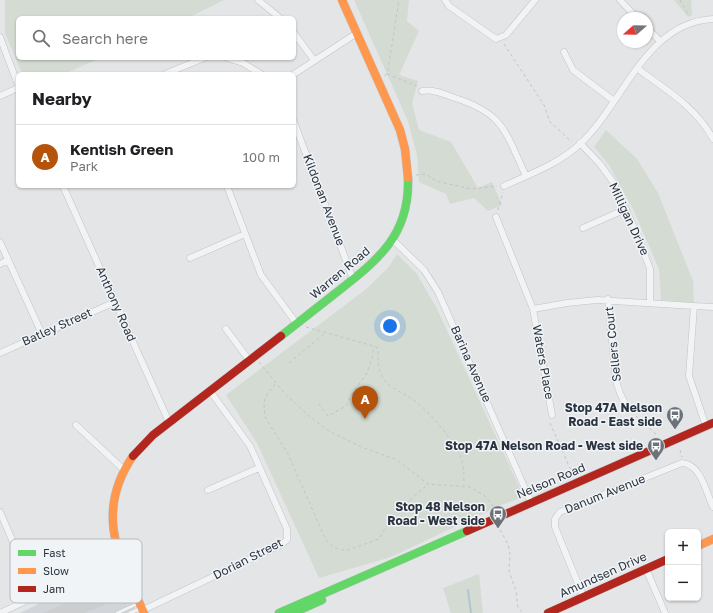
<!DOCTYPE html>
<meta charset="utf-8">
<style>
body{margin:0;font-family:"Golos Text",sans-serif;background:#f6f6f6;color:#202124}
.controls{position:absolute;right:12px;bottom:12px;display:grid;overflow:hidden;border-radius:6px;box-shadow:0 1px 3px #0004}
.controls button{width:36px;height:36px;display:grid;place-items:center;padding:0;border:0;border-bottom:1px solid #e0e0e0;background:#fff;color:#202124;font:20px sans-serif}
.compass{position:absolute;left:617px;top:12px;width:36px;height:36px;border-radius:50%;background:#fff;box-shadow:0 1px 3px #0004;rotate:250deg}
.you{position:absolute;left:390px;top:326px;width:14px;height:14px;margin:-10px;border:3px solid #fff;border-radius:50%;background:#1a73e8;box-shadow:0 0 0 6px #1a73e833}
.badge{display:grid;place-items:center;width:26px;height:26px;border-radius:50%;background:#b45309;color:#fff;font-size:13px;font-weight:700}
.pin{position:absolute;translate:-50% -33px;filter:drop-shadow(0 1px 2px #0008)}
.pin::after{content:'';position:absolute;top:21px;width:14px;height:12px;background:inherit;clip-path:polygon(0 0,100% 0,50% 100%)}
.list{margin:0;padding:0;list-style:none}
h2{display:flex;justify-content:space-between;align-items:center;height:52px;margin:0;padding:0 16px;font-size:17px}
h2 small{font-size:13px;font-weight:400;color:#757577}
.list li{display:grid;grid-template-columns:26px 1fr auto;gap:12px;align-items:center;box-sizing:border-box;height:64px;padding:0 16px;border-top:1px solid #e0e0e0}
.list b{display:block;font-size:15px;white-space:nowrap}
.list p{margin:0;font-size:13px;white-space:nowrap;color:#757577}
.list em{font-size:13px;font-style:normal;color:#757577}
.icon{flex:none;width:22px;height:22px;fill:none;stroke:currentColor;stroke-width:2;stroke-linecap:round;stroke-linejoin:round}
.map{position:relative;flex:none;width:713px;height:613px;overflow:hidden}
.search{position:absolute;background:#fff;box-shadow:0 1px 3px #0004;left:16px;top:16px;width:280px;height:44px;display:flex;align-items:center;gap:10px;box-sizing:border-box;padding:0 14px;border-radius:6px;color:#757577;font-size:15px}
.panel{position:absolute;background:#fff;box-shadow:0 1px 3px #0004;left:16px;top:72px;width:280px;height:116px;border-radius:6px}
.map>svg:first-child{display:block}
.built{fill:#d1d5da}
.green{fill:#d4dbd3}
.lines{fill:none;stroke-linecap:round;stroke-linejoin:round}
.stream{stroke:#b3c4d1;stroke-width:2}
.building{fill:#cbcdcf}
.lane-casing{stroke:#c1c3c5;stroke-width:4}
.street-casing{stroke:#c1c3c5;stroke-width:7}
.fast-casing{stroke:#c1c3c5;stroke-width:9}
.slow-casing{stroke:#c1c3c5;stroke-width:9}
.jam-casing{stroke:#c1c3c5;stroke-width:9}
.path{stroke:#c1c4c6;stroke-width:1;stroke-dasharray:3 3;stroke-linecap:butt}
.lane{stroke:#f2f3f4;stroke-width:3}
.street{stroke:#f2f3f4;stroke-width:6}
.fast{stroke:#63d668;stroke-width:8}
.slow{stroke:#ff974d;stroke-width:8}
.jam{stroke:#b3261e;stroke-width:8}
.labels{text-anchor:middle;stroke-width:3;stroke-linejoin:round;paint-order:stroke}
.street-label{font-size:12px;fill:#2a3440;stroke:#f1f4f6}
.poi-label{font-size:12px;font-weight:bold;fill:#2a3440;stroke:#f1f4f6;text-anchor:end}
.key{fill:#f1f4f6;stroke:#b5babf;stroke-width:1}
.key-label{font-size:11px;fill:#2a3440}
</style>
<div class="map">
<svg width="713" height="613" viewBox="0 0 713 613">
<rect width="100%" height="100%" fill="#e3e5e7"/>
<path class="built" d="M116 566 137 613H20Z"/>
<path class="green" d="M5 0H224L188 18H18V58H100L64 74H22L5 33Z
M354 0H409L407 21 419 31 399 75 418 81 412 103 419 130 451 142 478 188 492 182 502 205 488 211 474 198 450 204 446 194 419 182 417 155 408 121Z
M674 0H691L692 15 688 17Z
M606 130 637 159 658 193 693 281 694 303 661 300 659 269 633 209 609 165 594 147Z
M397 254 417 274 437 309 524 497 501 505 391 557 319 578 257 443 226 395 365 290 388 268Z
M479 574 483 613H451L443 588Z"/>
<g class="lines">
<path class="stream" d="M468 590 471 613"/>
</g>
<path class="building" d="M99 588 106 604 84 613H43Z"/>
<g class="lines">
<g class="lane-casing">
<path id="lane" d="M117 613 139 603
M130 613 142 608"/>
</g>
<g class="street-casing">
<path id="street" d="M258 0 280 18
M445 0 449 6 496 39 506 35 535 0
M620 0 637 18
M647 28 660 41
M294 33 314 60
M0 37 18 85
M564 52 573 70 614 101
M227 58 243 63 261 74
M638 69C665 89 697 108 713 139
M165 74 204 58
M294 74 357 33
M422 91C433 89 444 94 455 98 505 114 505 132 526 176
M0 96 18 88
M294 122 353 279
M580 143 600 164 613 182 636 232 650 269V303
M63 186 169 422
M227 186 261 275 297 324
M504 186C530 174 558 164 579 145 623 105 645 22 713 19
M496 217 533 309 552 415
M583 228 626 209
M392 239 424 270 438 292 531 502
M0 242 42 334
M190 258 245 234
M0 264 8 260
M608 299 616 381 620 393 628 410
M694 306 713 307
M533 309 567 303 597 300 694 306 689 376 706 426
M226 329 249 360
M0 353 115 302
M76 425 123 469
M208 490 259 468
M0 512 36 595
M646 569 665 613
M583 596 555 527V519L560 512 682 463C701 464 706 492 713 507
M143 610 282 544 287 540V529L250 446 210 391
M0 613 120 557"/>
</g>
<g class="fast-casing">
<path id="fast" d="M281 336C300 321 318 307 337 292 378 260 410 235 408 178
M279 613 467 531
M293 613 322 600"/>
</g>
<g class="slow-casing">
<path id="slow" d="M342 0 400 130 405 149 408 178
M133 456C94 513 119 557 144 613
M698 546 713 539"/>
</g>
<g class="jam-casing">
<path id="jam" d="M133 456 153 435 281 336
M467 531 713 423
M548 613 668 559"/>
</g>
<path class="path" d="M680 0 689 16
M504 44 544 105 550 122 572 142
M387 74 417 86
M385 76 388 70 399 0
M416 175 426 174 436 181 471 189 497 186
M498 210 503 192
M306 327 373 346 378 348C378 359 377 369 383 378 390 389 402 392 412 399 427 408 455 442 461 458 464 467 464 475 464 485
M259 362 285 394 309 416 330 432 364 448 397 460 428 484 470 487 485 496 495 508
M289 363 325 333
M275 384 265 398 264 405 265 417 288 454 324 536C329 545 337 551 348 550L379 539 394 514 428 484
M319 404 328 416 346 406 352 394 367 373 373 355V346
M636 416 658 436
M550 423 573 475
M680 450 682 457
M500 530 508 544 510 554 509 571 516 591 518 608 523 613"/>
<use href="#lane" class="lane"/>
<use href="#street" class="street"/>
<use href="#fast" class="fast"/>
<use href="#slow" class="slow"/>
<use href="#jam" class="jam"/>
</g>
<defs>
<g id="bus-pin" transform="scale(0.9)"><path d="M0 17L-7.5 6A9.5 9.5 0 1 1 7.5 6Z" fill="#6b727a" stroke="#f1f4f6"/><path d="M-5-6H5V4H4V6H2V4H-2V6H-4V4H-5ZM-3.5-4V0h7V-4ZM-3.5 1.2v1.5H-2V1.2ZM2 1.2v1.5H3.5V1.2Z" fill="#fff"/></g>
</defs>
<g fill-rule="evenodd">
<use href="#bus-pin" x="675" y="415"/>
<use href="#bus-pin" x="656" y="446"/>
<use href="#bus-pin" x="498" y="514"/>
</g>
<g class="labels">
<g class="street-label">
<text transform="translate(324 200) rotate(69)" y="4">Kildonan Avenue</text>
<text transform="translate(629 219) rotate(65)" y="4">Milligan Drive</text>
<text transform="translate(340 273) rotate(-40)" y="4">Warren Road</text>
<text transform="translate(116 304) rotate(66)" y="4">Anthony Road</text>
<text transform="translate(57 327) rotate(-24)" y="4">Batley Street</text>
<text transform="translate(613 344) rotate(-96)" y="4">Sellers Court</text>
<text transform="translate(543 362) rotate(80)" y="4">Waters Place</text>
<text transform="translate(471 364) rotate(66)" y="4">Barina Avenue</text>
<text transform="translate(551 481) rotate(-23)" y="4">Nelson Road</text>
<text transform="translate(605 494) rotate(-22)" y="4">Danum Avenue</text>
<text transform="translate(248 559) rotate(-27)" y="4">Dorian Street</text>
<text transform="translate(603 575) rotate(-24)" y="4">Amundsen Drive</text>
</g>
<g class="poi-label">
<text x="662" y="412">Stop 47A Nelson<tspan x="662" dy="14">Road - East side</tspan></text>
<text x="643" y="450">Stop 47A Nelson Road - West side</text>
<text x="485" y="511">Stop 48 Nelson<tspan x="485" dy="14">Road - West side</tspan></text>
</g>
</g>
<rect x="10" y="539" width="132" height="64" rx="6" class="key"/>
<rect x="18" y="550" width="18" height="6" fill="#63d668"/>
<rect x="18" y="568" width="18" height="6" fill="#ff974d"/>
<rect x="18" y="586" width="18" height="6" fill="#b3261e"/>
<g class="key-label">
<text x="43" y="557">Fast</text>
<text x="43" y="575">Slow</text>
<text x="43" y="593">Jam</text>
</g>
</svg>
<div class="controls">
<button>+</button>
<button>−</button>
</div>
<svg class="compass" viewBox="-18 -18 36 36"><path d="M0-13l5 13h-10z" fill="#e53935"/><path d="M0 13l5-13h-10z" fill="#757577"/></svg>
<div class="you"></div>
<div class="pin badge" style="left:365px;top:419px">A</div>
<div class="search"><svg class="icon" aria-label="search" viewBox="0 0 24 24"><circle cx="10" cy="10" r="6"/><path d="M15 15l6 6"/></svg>Search here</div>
<section class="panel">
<h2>Nearby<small></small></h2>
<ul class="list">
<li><span class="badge">A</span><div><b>Kentish Green</b><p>Park</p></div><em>100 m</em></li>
</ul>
</section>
</div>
